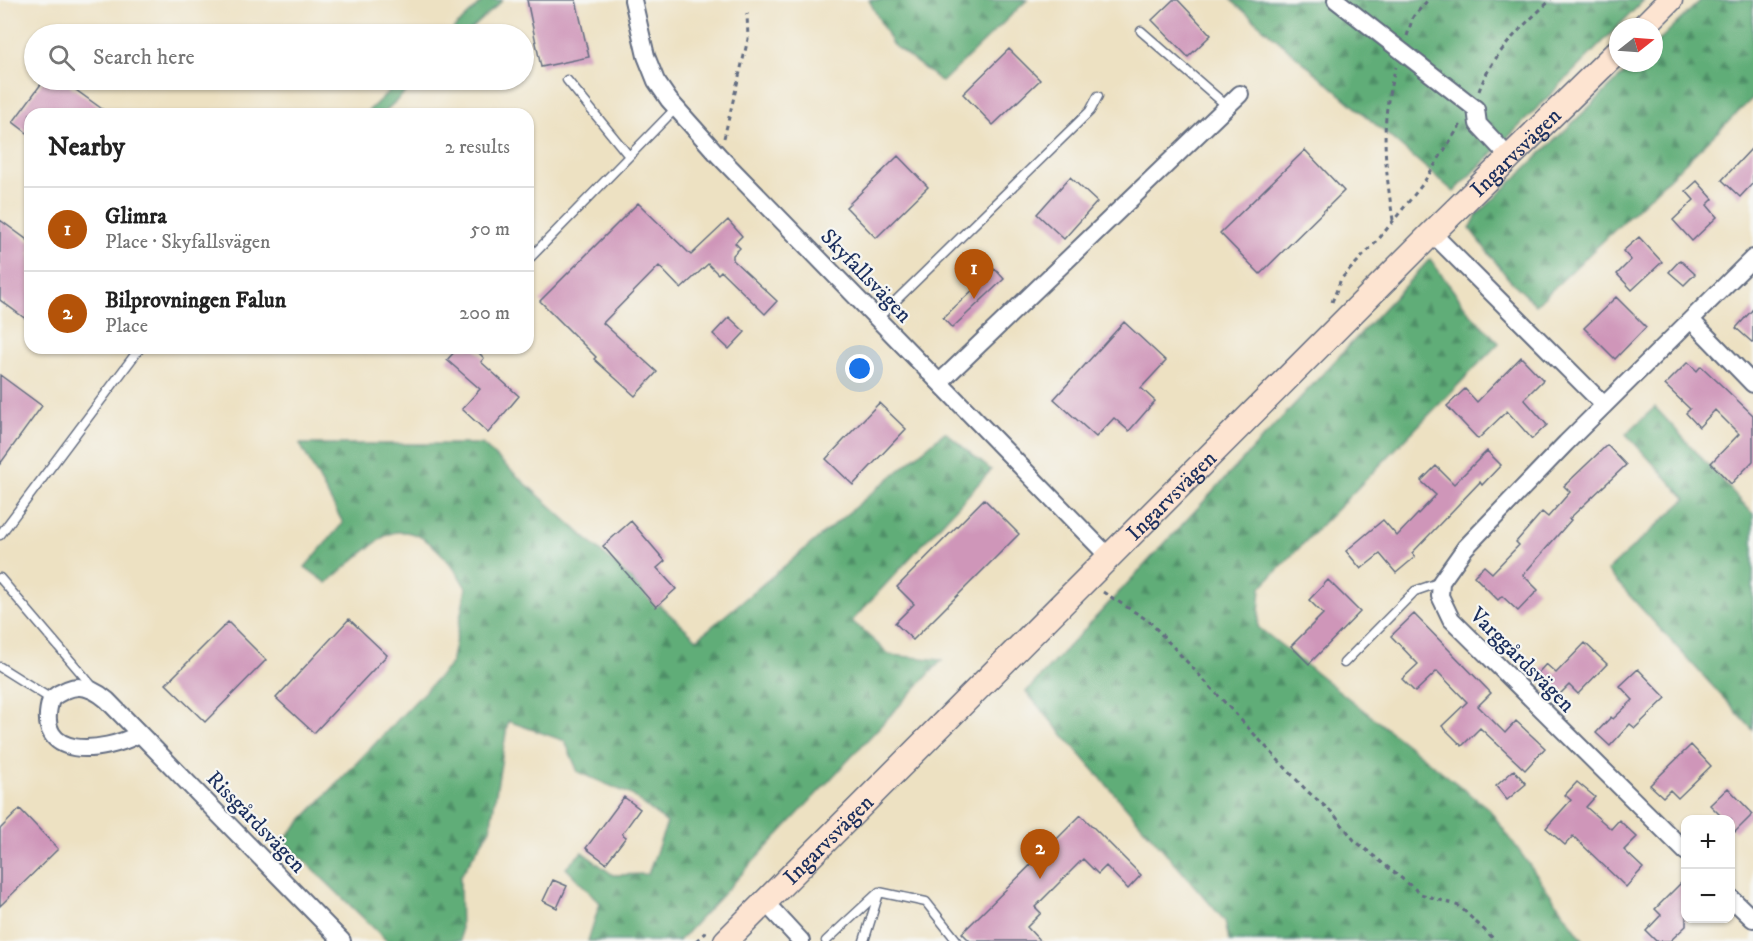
<!DOCTYPE html>
<meta charset="utf-8">
<style>
body{margin:0;font-family:"IM FELL DW Pica",serif;background:#f2f2f2;color:#222}
.controls{position:absolute;right:18px;bottom:18px;display:grid;overflow:hidden;border-radius:12px;box-shadow:0 2px 4px #0004}
.controls button{width:54px;height:54px;display:grid;place-items:center;padding:0;border:0;border-bottom:2px solid #e0e0e0;background:#fff;color:#222;font:30px sans-serif}
.compass{position:absolute;left:1609px;top:18px;width:54px;height:54px;border-radius:50%;background:#fff;box-shadow:0 2px 4px #0004;rotate:73deg}
.you{position:absolute;left:860px;top:369px;width:21px;height:21px;margin:-15px;border:4px solid #fff;border-radius:50%;background:#1a73e8;box-shadow:0 0 0 9px #1a73e833}
.badge{display:grid;place-items:center;width:39px;height:39px;border-radius:50%;background:#b45309;color:#fff;font-size:20px;font-weight:700}
.pin{position:absolute;translate:-50% -50px;filter:drop-shadow(0 2px 3px #0008)}
.pin::after{content:'';position:absolute;top:32px;width:21px;height:18px;background:inherit;clip-path:polygon(0 0,100% 0,50% 100%)}
.list{margin:0;padding:0;list-style:none}
h2{display:flex;justify-content:space-between;align-items:center;height:78px;margin:0;padding:0 24px;font-size:26px}
h2 small{font-size:20px;font-weight:400;color:#767676}
.list li{display:grid;grid-template-columns:39px 1fr auto;gap:18px;align-items:center;box-sizing:border-box;height:84px;padding:0 24px;border-top:2px solid #e0e0e0}
.list b{display:block;font-size:22px;white-space:nowrap}
.list p{margin:0;font-size:20px;white-space:nowrap;color:#767676}
.list em{font-size:20px;font-style:normal;color:#767676}
.icon{flex:none;width:33px;height:33px;fill:none;stroke:currentColor;stroke-width:2;stroke-linecap:round;stroke-linejoin:round}
.map{position:relative;flex:none;width:1753px;height:941px;overflow:hidden}
.search{position:absolute;background:#fff;box-shadow:0 2px 4px #0004;left:24px;top:24px;width:510px;height:66px;display:flex;align-items:center;gap:15px;box-sizing:border-box;padding:0 21px;border-radius:33px;color:#767676;font-size:22px}
.panel{position:absolute;background:#fff;box-shadow:0 2px 4px #0004;left:24px;top:108px;width:510px;height:246px;border-radius:18px}
.map>svg:first-child{display:block}
.forest{fill:url(#forest-firs);stroke:#3e6e6b;stroke-width:1.5}
.building{fill:#cf96b9}
.lines{fill:none;stroke-linecap:round;stroke-linejoin:round}
.lane-casing{stroke:#646d81;stroke-width:11}
.street-casing{stroke:#646d81;stroke-width:20}
.secondary-casing{stroke:#646d81;stroke-width:27}
.path{stroke:#646d81;stroke-width:3;stroke-dasharray:4.5 4.5;stroke-linecap:butt}
.lane{stroke:#fff;stroke-width:8}
.street{stroke:#fff;stroke-width:16}
.secondary{stroke:#fde4d1;stroke-width:24}
.labels{text-anchor:middle;stroke-width:4.5;stroke-linejoin:round;paint-order:stroke}
.street-label{font-size:22px;fill:#1b2f5e;stroke:#f6f6f2}
</style>
<div class="map">
<svg width="1753" height="941" viewBox="0 0 1753 941">
<defs>
<pattern id="forest-firs" width="22" height="20" patternUnits="userSpaceOnUse" patternTransform="scale(1.5)"><rect width="22" height="20" fill="#60ad78"/><path d="M5 1l3.5 6h-7zM16 11l3.5 6h-7z" fill="#4e8d66"/></pattern>
</defs>
<rect width="100%" height="100%" fill="#f6f6f2"/>
<filter id="ink" filterUnits="userSpaceOnUse"><feTurbulence type="fractalNoise" baseFrequency=".0167" numOctaves="2"/><feDisplacementMap in="SourceGraphic" scale="12" xChannelSelector="R" yChannelSelector="G"/><feConvolveMatrix kernelMatrix="1 2 1 2 8 2 1 2 1" color-interpolation-filters="sRGB"/></filter>
<filter id="wash" filterUnits="userSpaceOnUse"><feTurbulence type="fractalNoise" baseFrequency=".008" numOctaves="4" result="noise"/><feDisplacementMap in="SourceGraphic" scale="24" xChannelSelector="R" yChannelSelector="G"/><feGaussianBlur stdDeviation="1.35" result="paint"/><feColorMatrix in="noise" values="0 0 0 0 0 0 0 0 0 0 0 0 0 0 0 0 0 1.4 0 .05"/><feComposite in="paint" operator="in"/></filter>
<g filter="url(#wash)">
<rect width="100%" height="100%" fill="#ede1c2"/>
<path class="forest" d="M484 0H503L466 34H448Z
M869 0H1027L942 82 892 44Z
M1231 0H1644L1454 192Z
M1701 0H1753V98L1536 305 1508 278 1470 229 1477 215 1635 63H1654V45Z
M401 80H419L382 114H365Z
M1430 259 1469 312 1499 343 1261 587 1258 627 1489 809 1584 941H1229L1225 921 1026 692Z
M1655 407 1753 514V730L1607 571 1686 499 1626 434Z
M945 432 991 470 852 621 890 655 942 660 679 941H588L600 903 566 868 582 852 613 875 648 874 667 823 632 795 578 772 565 741 508 721 490 829 460 877 461 941H387L283 840 451 664 466 588C453 564 422 522 389 534 378 538 339 573 327 583L305 567 343 523 300 444H482L697 639Z"/>
<g id="blocks">
<path class="building" d="M527 0H576L589 57 541 67Z
M1173 0H1178L1211 35 1188 57 1152 20Z
M1009 49 1040 80 993 125 963 94Z
M44 80H62L109 114H30V135L13 122Z
M1753 147V183L1740 197 1722 180Z
M1305 150 1344 191 1260 274 1220 233Z
M898 156 928 187 876 238 846 207Z
M1070 177 1097 202 1064 239 1037 214Z
M1697 181 1713 199 1707 205 1717 217 1692 241 1673 220 1694 200 1686 191Z
M638 203 691 255 728 220 742 236 735 243 740 248 733 255V260L777 301 765 314 721 271 718 274 708 264 681 289 659 266 603 323 657 372 635 396 594 359 596 357 540 301Z
M0 220 30 242V322L0 300Z
M1639 237 1662 262 1632 290 1617 274 1631 260 1623 251Z
M1680 260 1695 274 1684 285 1669 272Z
M995 269 1004 279 952 328 943 318Z
M1616 297 1646 327 1615 359 1584 328Z
M1753 309V343L1736 328Z
M729 317 745 332 729 349 713 334Z
M1124 322 1166 361 1141 388 1155 401 1129 431 1114 418 1096 437 1054 399Z
M458 348H474L484 358 481 362 519 396 488 433 462 409 480 389 447 360Z
M1521 357 1543 380 1524 399 1547 425 1532 439 1507 411 1478 439 1447 406 1465 389 1477 402Z
M1688 362 1697 371 1701 366 1753 415V461L1731 484 1711 463 1739 434 1715 410 1699 427 1686 413 1690 409 1665 385Z
M0 375 42 406 0 464Z
M879 403 906 429 853 485 826 459Z
M1607 445 1626 465 1569 519 1571 520 1523 575 1538 590 1518 611 1502 596 1498 600 1474 576 1484 566 1492 573 1519 545 1516 542 1542 512 1548 517 1570 492 1564 486Z
M1487 451 1501 465 1482 485 1480 482 1412 553 1415 557 1396 573 1380 554 1361 569 1346 551 1383 520 1397 536 1436 495 1421 481 1436 466 1454 484Z
M984 499 1019 534 913 640 895 623 914 604 897 587Z
M631 521 665 561 657 568 676 589 656 607 603 546Z
M1328 580 1360 612 1309 664 1291 646 1323 614 1309 600Z
M1414 614 1491 693 1478 706 1505 733 1516 721 1545 748 1525 770 1480 728 1462 746 1442 726 1467 702 1437 671 1415 692 1402 679 1418 664 1391 636Z
M349 619 387 655 314 733 276 698Z
M228 622 266 660 205 722 166 684Z
M1585 643 1607 664 1578 694 1569 685 1558 696 1536 675 1546 664 1556 673Z
M1638 669 1666 698 1635 728 1630 724 1610 746 1596 733 1611 717 1613 719 1633 700 1620 686Z
M1691 745 1711 766 1678 798 1670 790 1663 797 1650 785Z
M1514 770 1526 784 1507 800 1496 786Z
M1577 782 1595 797 1586 807 1611 829 1619 820 1637 837 1624 850 1643 868 1626 887 1573 836 1565 845 1546 828 1571 800 1565 795Z
M1728 788 1753 814 1735 832 1731 827V819H1724L1710 805Z
M624 797 640 809 622 834 626 837 606 863 586 848Z
M20 809 58 849 0 906V829Z
M1081 815 1141 875 1128 889 1106 866 1098 874 1083 859 1035 907 1041 913 1027 927 1040 941H970L962 933Z
M1686 878V926L1670 941H1656L1646 931 1661 915 1655 909Z
M553 880 567 886 557 908 543 901Z"/>
</g>
</g>
<g filter="url(#ink)">
<use href="#blocks" fill-opacity="0" stroke="#646d81" stroke-width="1.5"/>
<g class="lines">
<g class="lane-casing">
<path id="lane" d="M1141 31 1227 106
M567 80 629 156
M528 260 676 108
M878 318 1090 111 1098 96
M0 535 140 348
M0 578 93 687
M1344 663 1415 591 1441 582
M0 667 51 699
M879 892 926 902 957 941
M826 941 879 892
M864 941 879 893"/>
</g>
<g class="street-casing">
<path id="street" d="M633 0 646 56 656 81 669 100 719 156 1109 557
M1336 0 1476 109 1478 124 1509 157
M1432 233 1604 405
M1691 320 1753 384
M940 382 1240 94
M139 734C104 753 32 762 51 699 72 683 87 683 107 700L342 941
M1686 852 1451 619 1440 596 1441 582 1465 548 1566 443 1753 258
M1730 897 1753 919
M765 902 801 941"/>
</g>
<g class="secondary-casing">
<g id="secondary">
<path d="M1643 27 1670 0"/>
<path id="s1" d="M726 941 1432 233 1618 51"/>
</g>
</g>
<path class="path" d="M1407 36 1413 17 1428 0
M1479 91C1492 54 1522 26 1551 0
M724 138 748 39 747 13
M1393 220C1385 166 1379 120 1396 67
M1332 302 1341 279 1378 240 1422 185 1461 124
M1103 592 1149 621 1307 791 1333 813 1354 840 1421 894 1459 906 1496 941
M696 941 708 930"/>
<use href="#lane" class="lane"/>
<use href="#street" class="street"/>
<use href="#secondary" class="secondary"/>
</g>
</g>
<g class="labels">
<g class="street-label">
<text dy="8" stroke="none"><textPath href="#s1" startOffset="1116">Ingarvsvägen</textPath></text>
<text transform="translate(867 275) rotate(46)" y="8">Skyfallsvägen</text>
<text dy="8" stroke="none"><textPath href="#s1" startOffset="630">Ingarvsvägen</textPath></text>
<text transform="translate(1523 659) rotate(45)" y="8">Varggårdsvägen</text>
<text transform="translate(257 821) rotate(46)" y="8">Rissgårdsvägen</text>
<text dy="8" stroke="none"><textPath href="#s1" startOffset="144">Ingarvsvägen</textPath></text>
</g>
</g>
</svg>
<div class="controls">
<button>+</button>
<button>−</button>
</div>
<svg class="compass" viewBox="-18 -18 36 36"><path d="M0-13l5 13h-10z" fill="#e53935"/><path d="M0 13l5-13h-10z" fill="#767676"/></svg>
<div class="you"></div>
<div class="pin badge" style="left:974px;top:299px">1</div>
<div class="pin badge" style="left:1040px;top:879px">2</div>
<div class="search"><svg class="icon" aria-label="search" viewBox="0 0 24 24"><circle cx="10" cy="10" r="6"/><path d="M15 15l6 6"/></svg>Search here</div>
<section class="panel">
<h2>Nearby<small>2 results</small></h2>
<ul class="list">
<li><span class="badge">1</span><div><b>Glimra</b><p>Place · Skyfallsvägen</p></div><em>50 m</em></li>
<li><span class="badge">2</span><div><b>Bilprovningen Falun</b><p>Place</p></div><em>200 m</em></li>
</ul>
</section>
</div>
